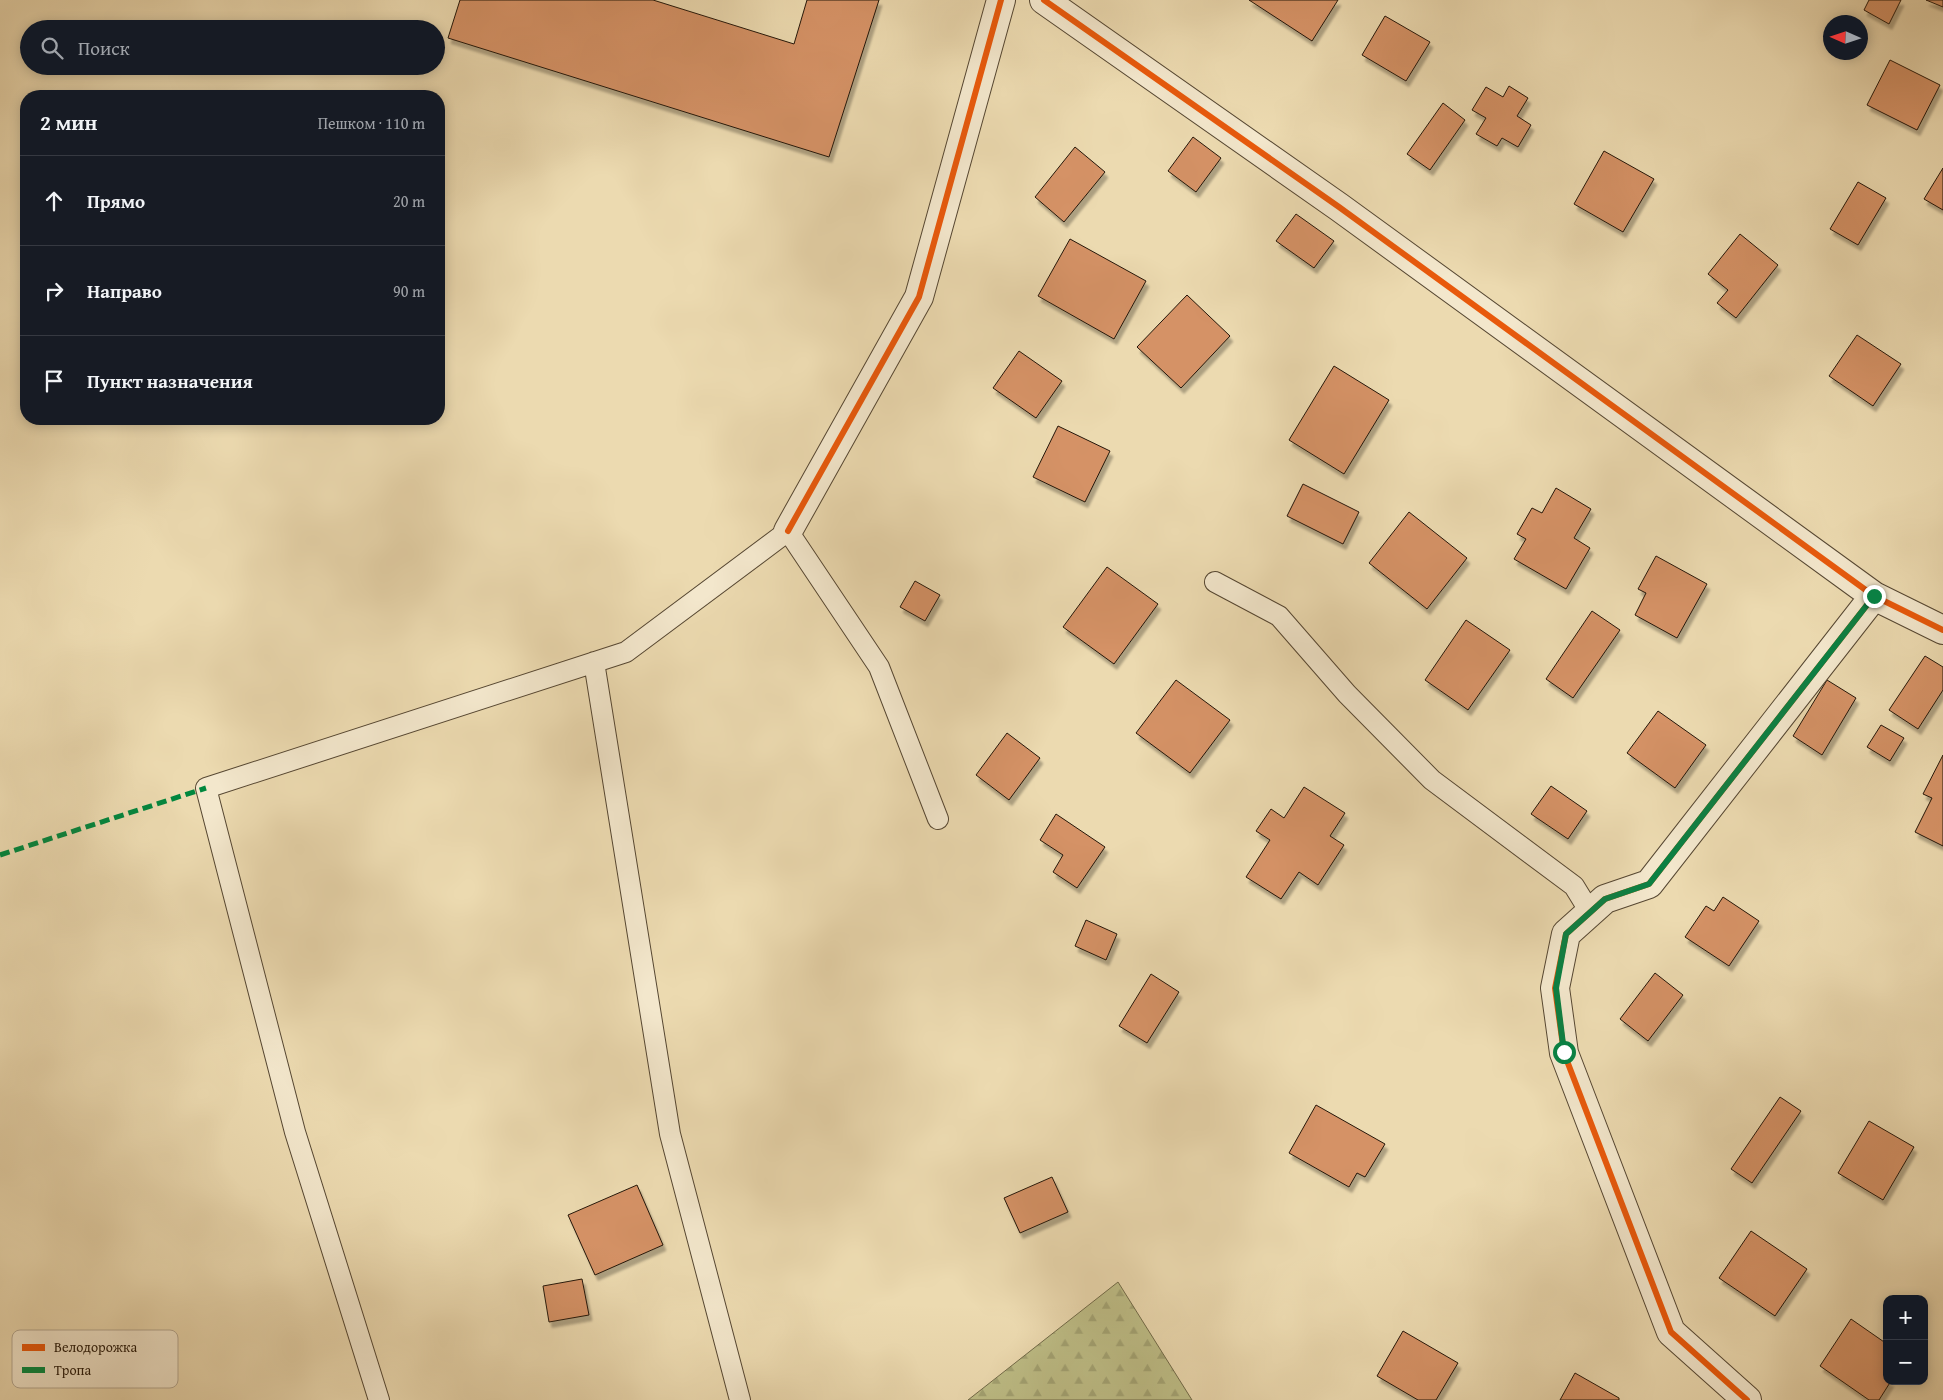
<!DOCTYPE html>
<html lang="ru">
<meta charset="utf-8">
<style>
body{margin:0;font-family:"Gentium Book Plus",serif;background:#20242c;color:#f1f3f6}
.controls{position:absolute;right:15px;bottom:15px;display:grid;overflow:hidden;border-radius:10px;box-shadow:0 2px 12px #0003}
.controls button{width:45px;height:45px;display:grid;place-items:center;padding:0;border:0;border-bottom:1px solid #363941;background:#171b24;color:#f1f3f6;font:25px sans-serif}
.compass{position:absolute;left:1823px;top:15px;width:45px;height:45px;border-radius:50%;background:#171b24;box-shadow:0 2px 12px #0003;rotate:273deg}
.stop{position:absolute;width:15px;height:15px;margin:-11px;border:4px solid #0b8043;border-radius:50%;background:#fff}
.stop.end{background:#0b8043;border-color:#fff;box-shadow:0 1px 5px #0008}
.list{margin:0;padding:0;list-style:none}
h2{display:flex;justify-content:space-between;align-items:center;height:65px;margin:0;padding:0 20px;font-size:21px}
h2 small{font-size:16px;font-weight:400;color:#9ea1a6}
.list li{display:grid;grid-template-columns:32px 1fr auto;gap:15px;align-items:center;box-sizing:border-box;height:90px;padding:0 20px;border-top:1px solid #363941}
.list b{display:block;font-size:19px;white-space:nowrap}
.list em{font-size:16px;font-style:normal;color:#9ea1a6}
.icon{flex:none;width:28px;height:28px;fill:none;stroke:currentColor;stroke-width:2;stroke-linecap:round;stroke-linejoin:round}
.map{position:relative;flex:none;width:1943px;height:1400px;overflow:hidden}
.search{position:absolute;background:#171b24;box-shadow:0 2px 12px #0003;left:20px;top:20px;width:425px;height:55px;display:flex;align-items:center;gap:12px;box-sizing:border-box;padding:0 18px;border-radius:28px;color:#9ea1a6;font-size:19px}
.panel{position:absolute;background:#171b24;box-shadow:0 2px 12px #0003;left:20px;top:90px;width:425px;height:335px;border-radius:20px}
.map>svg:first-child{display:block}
.forest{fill:url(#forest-firs);stroke:#716a48}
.building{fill:#d59266;stroke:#241608;filter:url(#shadow)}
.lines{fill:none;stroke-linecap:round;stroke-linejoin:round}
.lane-casing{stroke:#564732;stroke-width:22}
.street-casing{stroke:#564732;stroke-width:30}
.lane{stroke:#f3e7cc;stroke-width:20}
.street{stroke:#f3e7cc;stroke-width:28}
.quiet{stroke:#00873e;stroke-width:5;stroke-dasharray:10 5;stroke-linecap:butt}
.cycleway-casing{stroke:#f3e7cc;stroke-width:9}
.cycleway{stroke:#e8590c;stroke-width:6}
.route{stroke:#0b8043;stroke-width:6}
.key{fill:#f3e7cc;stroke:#b5a891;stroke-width:1}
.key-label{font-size:14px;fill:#241608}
</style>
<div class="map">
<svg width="1943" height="1400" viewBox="0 0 1943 1400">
<defs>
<pattern id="forest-firs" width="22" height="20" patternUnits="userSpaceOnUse" patternTransform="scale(1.25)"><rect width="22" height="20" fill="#bebe87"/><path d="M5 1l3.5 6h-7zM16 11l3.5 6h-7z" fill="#a3a373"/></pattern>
<filter id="shadow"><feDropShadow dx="3" dy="5.5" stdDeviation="1" flood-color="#0004"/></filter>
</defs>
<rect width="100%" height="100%" fill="#ecdab0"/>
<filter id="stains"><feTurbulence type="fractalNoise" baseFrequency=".004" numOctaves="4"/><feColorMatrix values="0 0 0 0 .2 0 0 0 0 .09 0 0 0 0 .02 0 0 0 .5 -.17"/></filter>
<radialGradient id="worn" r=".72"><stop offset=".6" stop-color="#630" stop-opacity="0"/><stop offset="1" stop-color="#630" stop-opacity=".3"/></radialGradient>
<path class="forest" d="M1118 1282 1192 1400H968Z"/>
<path class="building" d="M460 0H653L794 44 807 0H879L829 157 448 38Z
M1249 0H1338L1312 41Z
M1869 0H1901L1889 24 1864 10Z
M1926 0H1943V7Z
M1385 16 1430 42 1406 81 1362 55Z
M1890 60 1940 85 1917 130 1867 105Z
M1509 86 1528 98 1517 116 1531 125 1518 147 1502 138 1497 146 1476 134 1486 118 1472 110 1486 87 1503 97Z
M1443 103 1465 120 1430 170 1407 154Z
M1193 137 1221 158 1196 192 1168 171Z
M1075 147 1105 172 1064 222 1035 197Z
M1604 151 1654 179 1623 232 1574 204Z
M1943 168V210L1924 199Z
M1858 182 1886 198 1858 245 1830 229Z
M1296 214 1334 241 1314 268 1276 241Z
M1740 234 1778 265 1736 318 1717 303 1728 290 1708 274Z
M1070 239 1146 281 1114 339 1038 296Z
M1187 295 1230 336 1181 388 1137 347Z
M1857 335 1901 364 1873 406 1829 376Z
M1019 351 1062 381 1036 418 993 388Z
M1334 366 1389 400 1344 474 1289 440Z
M1058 426 1110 451 1085 502 1033 477Z
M1303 484 1359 512 1343 544 1287 516Z
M1556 488 1591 509 1574 538 1590 548 1566 589 1514 559 1526 539 1517 534 1532 508 1542 513Z
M1409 512 1467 558 1427 609 1369 563Z
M1656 556 1707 584 1677 638 1635 615 1646 593 1638 589Z
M1107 567 1158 604 1114 664 1063 627Z
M915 581 940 595 925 621 900 607Z
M1592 611 1620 630 1573 698 1546 679Z
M1466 620 1510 650 1468 710 1425 680Z
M1925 656 1943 667V690L1918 729 1889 710Z
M1176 680 1230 720 1190 773 1136 733Z
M1827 680 1856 698 1822 755 1793 736Z
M1658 711 1706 745 1675 788 1627 753Z
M1881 725 1904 738 1890 761 1867 747Z
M1007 733 1040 758 1009 800 976 775Z
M1943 755V846L1915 832 1932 798 1923 794Z
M1551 786 1587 811 1568 839 1531 814Z
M1304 787 1345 813 1330 836 1344 845 1318 885 1299 872 1281 899 1246 877 1270 840 1256 831 1271 809 1284 818Z
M1056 814 1105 847 1077 888 1053 872 1063 855 1040 840Z
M1723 897 1759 921 1729 966 1685 937 1706 906 1714 911Z
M1086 920 1117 934 1106 960 1075 946Z
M1655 973 1683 995 1648 1041 1620 1019Z
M1151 974 1179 992 1147 1043 1119 1026Z
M1780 1097 1801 1111 1752 1183 1731 1169Z
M1316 1105 1385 1144 1365 1177 1357 1173 1349 1187 1289 1153Z
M1869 1121 1914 1147 1883 1200 1838 1173Z
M1052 1177 1068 1212 1020 1233 1004 1198Z
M637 1185 663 1245 595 1275 568 1215Z
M1751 1231 1807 1269 1775 1316 1719 1278Z
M582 1279 589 1315 549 1322 543 1286Z
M1851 1319 1887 1344V1381H1891L1879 1400H1869L1820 1366Z
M1403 1331 1458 1363 1436 1400H1418L1377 1376Z
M1575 1373 1619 1398V1400H1560Z"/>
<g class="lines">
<g class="lane-casing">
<path id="lane" d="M1215 582 1279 616 1347 694 1432 780 1574 886 1590 912
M594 662 670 1134 740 1400
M379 1400 295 1132 206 788 626 652 788 531 879 667 938 819"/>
</g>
<g class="street-casing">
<path id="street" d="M1044 0 1339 207 1874 596 1943 630
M788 531 919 297 1001 0
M1747 1400 1671 1332 1564 1053 1555 988 1566 934 1605 899 1649 884 1874 596"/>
</g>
<use href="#lane" class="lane"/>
<use href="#street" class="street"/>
<path class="quiet" d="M0 855 206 788"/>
<g class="cycleway-casing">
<path id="cycleway" d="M1044 0 1339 207 1874 596 1943 630
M788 531 919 297 1001 0
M1747 1400 1671 1332 1564 1053 1555 988 1566 934 1605 899 1649 884 1874 596"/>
</g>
<use href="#cycleway" class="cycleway"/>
</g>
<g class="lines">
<path class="route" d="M1564 1052 1556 988 1566 934 1605 899 1649 884 1874 596"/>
</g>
<rect x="12" y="1330" width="166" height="58" rx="8" class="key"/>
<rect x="22" y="1344" width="23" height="7" fill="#e8590c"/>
<rect x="22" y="1367" width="23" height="6" fill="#00873e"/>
<g class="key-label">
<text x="54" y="1352">Велодорожка</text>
<text x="54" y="1375">Тропа</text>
</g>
<rect width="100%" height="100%" filter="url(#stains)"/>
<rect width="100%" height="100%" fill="url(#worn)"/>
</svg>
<div class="controls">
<button>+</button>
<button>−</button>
</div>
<svg class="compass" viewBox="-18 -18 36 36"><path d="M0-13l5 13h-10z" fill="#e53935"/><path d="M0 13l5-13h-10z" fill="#9ea1a6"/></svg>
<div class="stop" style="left:1564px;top:1052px"></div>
<div class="stop end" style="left:1874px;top:596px"></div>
<div class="search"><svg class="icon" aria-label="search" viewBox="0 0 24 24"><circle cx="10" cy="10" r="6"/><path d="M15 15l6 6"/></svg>Поиск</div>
<section class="panel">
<h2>2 мин<small>Пешком · 110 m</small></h2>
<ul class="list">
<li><svg class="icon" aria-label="ahead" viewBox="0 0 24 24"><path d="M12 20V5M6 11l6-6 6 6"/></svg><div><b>Прямо</b></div><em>20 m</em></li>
<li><svg class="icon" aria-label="right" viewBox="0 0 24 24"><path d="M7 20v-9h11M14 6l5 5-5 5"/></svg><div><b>Направо</b></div><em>90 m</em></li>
<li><svg class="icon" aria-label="arrive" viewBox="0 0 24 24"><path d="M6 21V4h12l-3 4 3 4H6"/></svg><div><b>Пункт назначения</b></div></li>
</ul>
</section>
</div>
